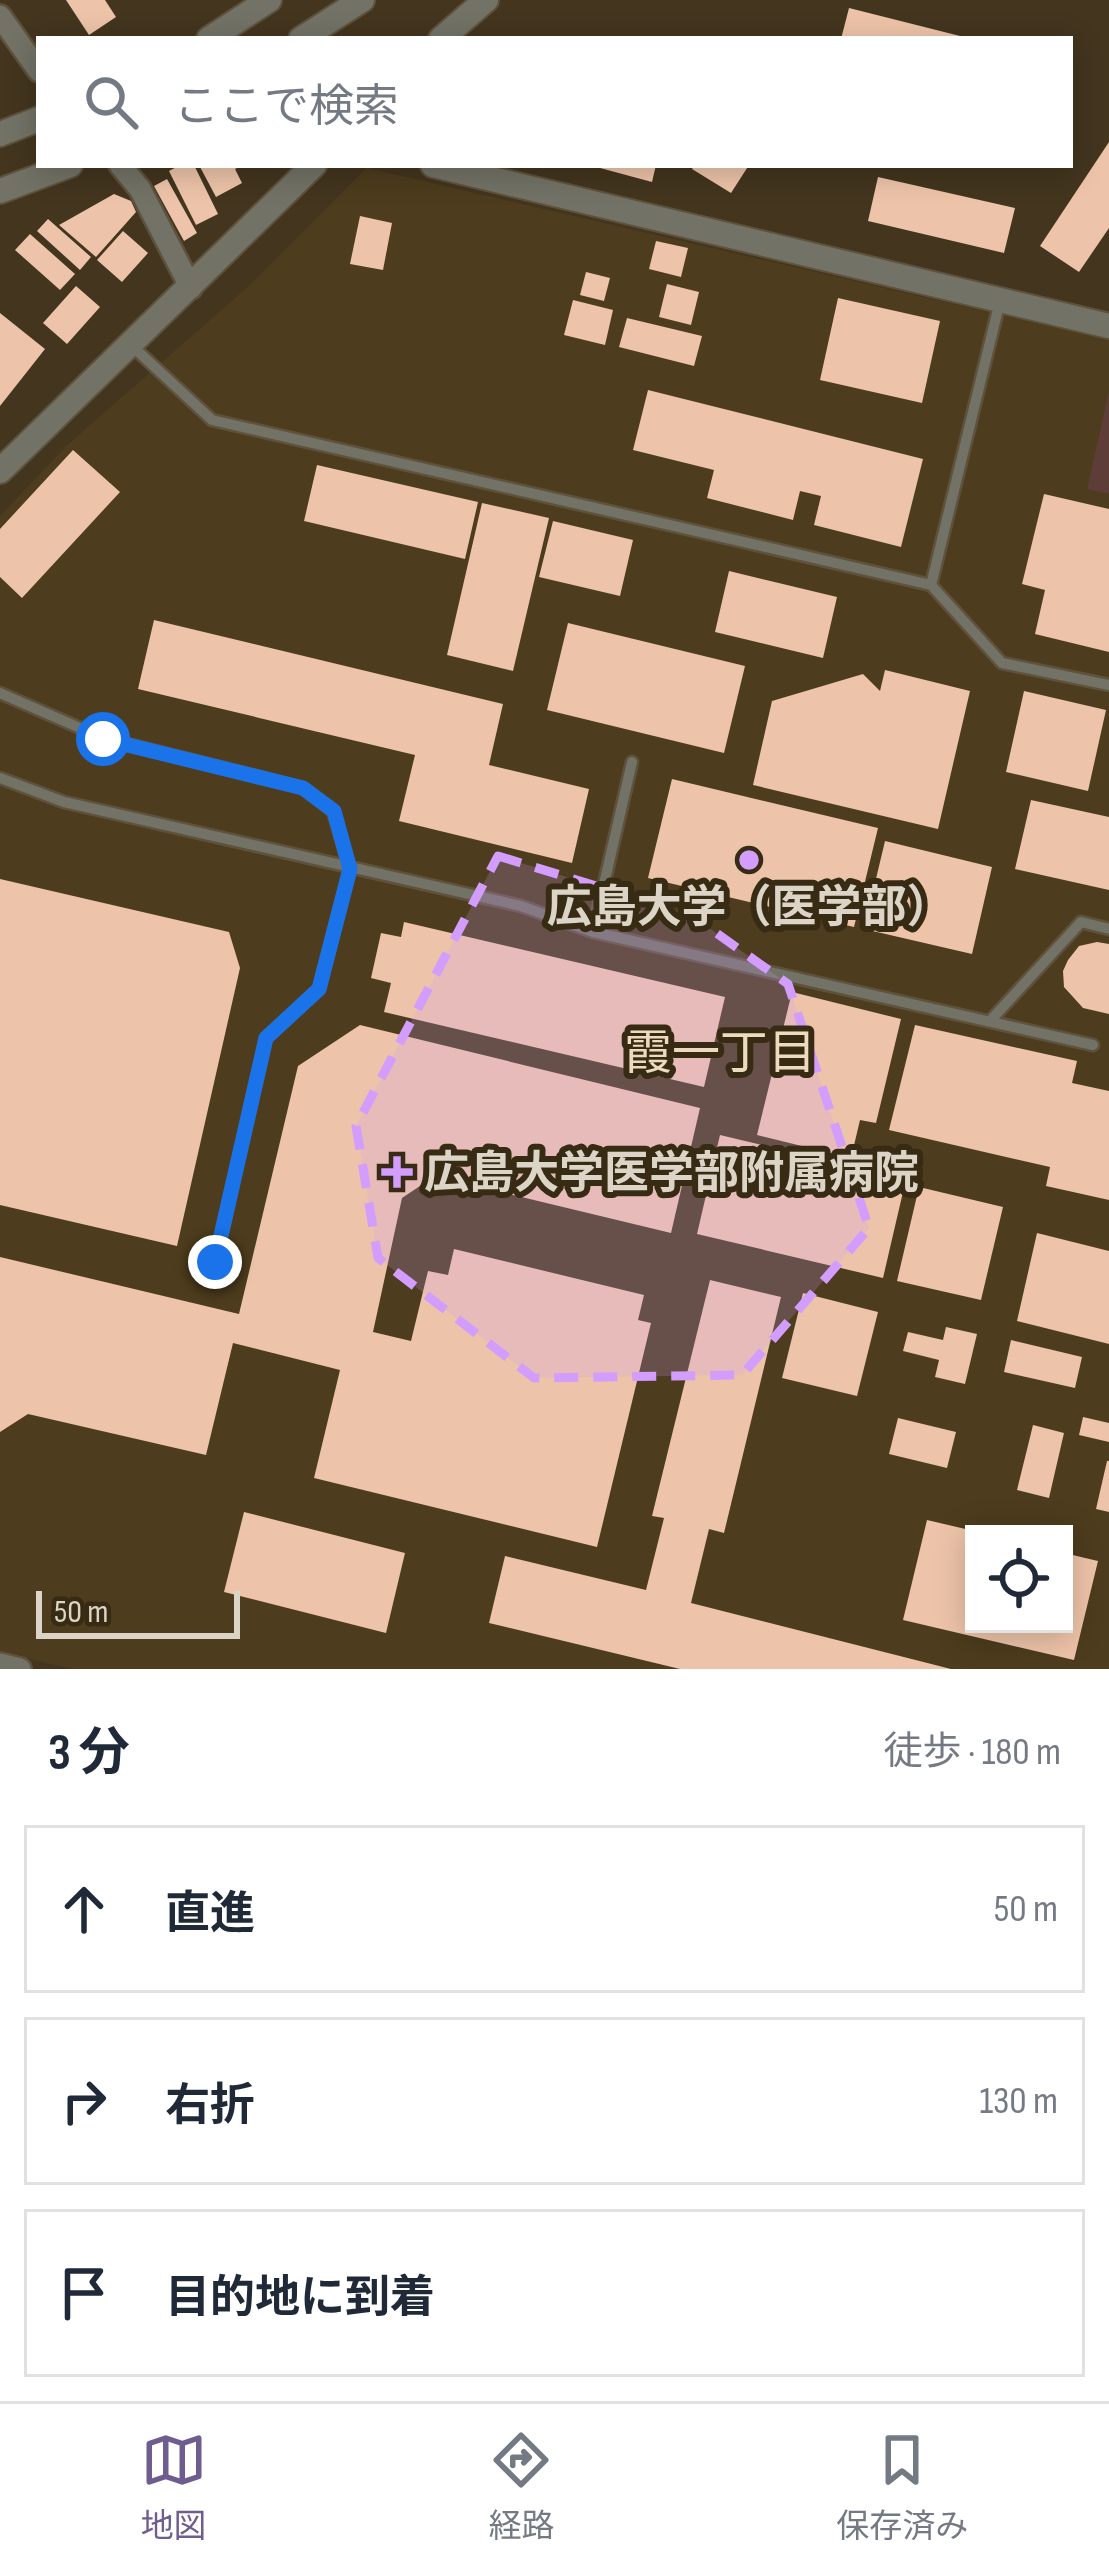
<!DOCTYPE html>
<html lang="ja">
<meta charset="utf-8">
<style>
body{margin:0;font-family:"Sofia Sans Condensed","Noto Sans JP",sans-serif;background:#f2f2f3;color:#1f2937}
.controls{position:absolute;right:36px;bottom:36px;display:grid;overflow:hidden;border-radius:0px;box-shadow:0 6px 30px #0003}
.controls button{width:108px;height:108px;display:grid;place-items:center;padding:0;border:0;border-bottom:3px solid #e0e1e3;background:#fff;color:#1f2937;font:60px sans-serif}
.scale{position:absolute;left:36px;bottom:30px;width:204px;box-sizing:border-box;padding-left:12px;border:6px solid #dcd4c6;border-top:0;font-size:33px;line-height:42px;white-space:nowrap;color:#dcd4c6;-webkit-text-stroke:9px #382b14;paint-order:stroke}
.stop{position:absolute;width:36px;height:36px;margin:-27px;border:9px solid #1a73e8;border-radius:50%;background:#fff}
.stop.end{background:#1a73e8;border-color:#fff;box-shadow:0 3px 12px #0008}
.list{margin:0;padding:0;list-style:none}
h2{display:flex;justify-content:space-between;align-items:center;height:156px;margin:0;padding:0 48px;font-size:51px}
h2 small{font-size:39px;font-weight:400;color:#747a83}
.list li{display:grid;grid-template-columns:78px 1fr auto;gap:36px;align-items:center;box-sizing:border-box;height:168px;margin:0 24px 24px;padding:0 24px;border:3px solid #e0e1e3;border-radius:0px}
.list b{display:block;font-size:45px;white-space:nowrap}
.list em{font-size:39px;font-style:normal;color:#747a83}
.icon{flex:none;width:66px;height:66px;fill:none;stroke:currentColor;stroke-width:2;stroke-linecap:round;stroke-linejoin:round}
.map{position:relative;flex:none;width:1109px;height:1669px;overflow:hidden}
.search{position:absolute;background:#fff;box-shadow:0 6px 30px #0003;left:36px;right:36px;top:36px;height:132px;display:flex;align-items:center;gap:30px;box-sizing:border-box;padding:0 42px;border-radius:0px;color:#747a83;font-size:45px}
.sheet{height:732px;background:#fff}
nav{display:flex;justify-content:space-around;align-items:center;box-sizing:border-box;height:168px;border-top:3px solid #e0e1e3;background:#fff;font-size:33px;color:#747a83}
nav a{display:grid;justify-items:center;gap:6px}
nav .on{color:#705d90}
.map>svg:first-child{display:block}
.built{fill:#4d3c1d;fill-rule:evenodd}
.green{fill:#5e3d38}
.building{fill:#edc4a9}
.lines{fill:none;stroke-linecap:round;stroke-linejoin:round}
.service-casing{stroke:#5f523c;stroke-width:15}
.minor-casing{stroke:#5f523c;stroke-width:26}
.tertiary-casing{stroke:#5f523c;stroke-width:28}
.service{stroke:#727266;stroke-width:10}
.minor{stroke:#727266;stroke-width:21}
.tertiary{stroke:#727266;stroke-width:24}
.route{stroke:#1a73e8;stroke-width:15}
.marked{fill:#d29dfd;fill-opacity:0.2;stroke:#d29dfd;stroke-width:9;stroke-dasharray:24 15;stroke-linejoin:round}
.poi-dot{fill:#d29dfd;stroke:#382b14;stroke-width:4.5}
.labels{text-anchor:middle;stroke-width:12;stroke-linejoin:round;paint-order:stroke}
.poi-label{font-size:45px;font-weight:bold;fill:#dcd4c6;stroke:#382b14}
.neighbourhood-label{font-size:48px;fill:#ecdbbf;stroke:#382b14}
</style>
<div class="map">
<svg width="1109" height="1669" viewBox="0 0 1109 1669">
<rect width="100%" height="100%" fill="#43351e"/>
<path class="built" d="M367 168 1109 340V1669H72L0 1652V516L66 446 251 284ZM974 1534H1064V1624H974Z"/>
<path class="green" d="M1109 391V494L1087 489Z"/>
<path class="building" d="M66 0H105L116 17 89 35Z
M849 8 964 37V39H841Z
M1109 142V228L1079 272 1040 246Z
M180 165H194L218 214 196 225 169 171Z
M199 165H243L235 169 242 183 216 197Z
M589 165H656L652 182Z
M695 165H749L731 193 692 169Z
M878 177 1015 208 1004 253 868 221Z
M167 179 197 233 184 241 154 186Z
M114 194 131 201 136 212 96 257 59 225Z
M360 216 392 223 383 270 350 264Z
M48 219 91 257 80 270 37 231Z
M123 231 148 253 122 282 97 260Z
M30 234 75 274 60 290 15 250Z
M656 241 688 248 681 277 649 269Z
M586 272 610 278 604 301 580 295Z
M667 284 699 292 691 325 659 317Z
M76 286 100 307 67 344 43 323Z
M838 298 940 321 922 403 820 380Z
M573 300 613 310 605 345 564 335Z
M0 313 45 349 0 406Z
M627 318 702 336 694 366 619 347Z
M648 390 923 459 901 547 814 525 821 496 800 491 793 520 707 498 714 470 633 450Z
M73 450 120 492 22 598 0 577V529Z
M317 465 478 502 465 559 304 521Z
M1044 494 1109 509V652L1035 634 1045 590 1022 584Z
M482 503 549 518 513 671 447 655Z
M553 521 633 540 620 596 539 577Z
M729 571 837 597 823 658 715 632Z
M154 620 503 704 489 765 589 789 572 863 399 821 415 755 138 689Z
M568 623 745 666 724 753 547 710Z
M885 670 970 691 938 829 753 785 772 701 863 674 880 691Z
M1024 691 1106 710 1088 791 1006 772Z
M672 779 878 828 854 927 648 878Z
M1031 800 1109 817V890L1015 869Z
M885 841 992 867 972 954 864 929Z
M0 879 229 932 240 968 177 1246 0 1205Z
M404 922 725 997 704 1087 384 1012 391 983 371 978 381 933 401 937Z
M1097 942 1109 944V1014L1083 1008 1064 987 1063 971 1068 960 1079 946Z
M792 992 901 1019 876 1123 860 1120 851 1158 757 1135Z
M360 1025 700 1108 671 1233 435 1176 402 1198 373 1332 411 1341 428 1271 448 1275 454 1249 644 1295 638 1320 651 1323 597 1547 314 1478 340 1370 233 1343 206 1455 28 1414 0 1432V1257L239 1314 298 1066Z
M915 1025 1077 1061 1072 1083 1109 1091V1200L1046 1186 1050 1167 889 1130Z
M720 1135 906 1179 883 1278 697 1234Z
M919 1187 1003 1207 981 1300 897 1281Z
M1037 1233 1109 1251V1344L1017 1321Z
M710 1280 781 1297 724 1533 709 1529 691 1603 951 1669H680L489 1623 505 1556 646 1590 664 1518 652 1516Z
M803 1293 878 1312 857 1396 782 1378Z
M946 1327 977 1334 965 1384 935 1377 939 1360 903 1351 908 1332 943 1340Z
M1011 1340 1082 1357 1075 1388 1004 1372Z
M1083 1417 1109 1423V1442L1079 1435Z
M898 1418 956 1432 947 1468 889 1454Z
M1033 1425 1064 1433 1049 1498 1017 1490Z
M1107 1461H1109V1512L1096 1509Z
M244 1512 405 1553 386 1633 224 1592Z
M927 1520 974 1531V1624H1064V1553L1098 1561 1074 1660 903 1620Z"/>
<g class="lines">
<g class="service-casing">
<path id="service" d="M131 345 212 420 931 585 1002 663 1109 685
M931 585 1000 301
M0 693 103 738 303 788 333 811 350 869 319 989 266 1038 215 1262
M0 778 64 802 521 906 593 932 1093 1045
M593 932 632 762
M990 1021 1081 922 1109 929"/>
</g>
<g class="minor-casing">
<path id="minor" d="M0 16 39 71
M120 165 140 189 191 288
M0 1664 20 1669"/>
</g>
<g class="tertiary-casing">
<path id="tertiary" d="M209 39 269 0
M301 39 362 0
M441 39 486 0
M0 134 39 119
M433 165 1109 326
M0 191 70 165
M0 471 314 165"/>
</g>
<use href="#service" class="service"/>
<use href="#minor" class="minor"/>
<use href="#tertiary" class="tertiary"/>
</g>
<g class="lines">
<path class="route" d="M103 739 303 788 334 811 350 869 319 989 266 1038 215 1262"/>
</g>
<path class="marked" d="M498 856 691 915 788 984 869 1228 742 1375 534 1378 378 1258 356 1126Z"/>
<g class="poi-dot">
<circle cx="749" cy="860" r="12"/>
<path d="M391 1154h12v12h12v12h-12v12h-12v-12h-12v-12h12z"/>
</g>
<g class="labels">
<g class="poi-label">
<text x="749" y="922">広島大学（医学部）</text>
<text x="424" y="1188" text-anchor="start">広島大学医学部附属病院</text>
</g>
<g class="neighbourhood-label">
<text x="720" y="1069">霞一丁目</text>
</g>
</g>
</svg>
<div class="controls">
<button><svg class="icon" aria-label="locate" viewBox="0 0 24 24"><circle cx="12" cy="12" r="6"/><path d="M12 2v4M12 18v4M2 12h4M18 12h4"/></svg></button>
</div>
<div class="scale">50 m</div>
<div class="stop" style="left:103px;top:739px"></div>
<div class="stop end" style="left:215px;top:1262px"></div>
<div class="search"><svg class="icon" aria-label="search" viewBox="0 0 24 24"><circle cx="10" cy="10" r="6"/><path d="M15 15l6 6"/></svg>ここで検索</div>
</div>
<section class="sheet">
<h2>3 分<small>徒歩 · 180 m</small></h2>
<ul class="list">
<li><svg class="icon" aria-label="ahead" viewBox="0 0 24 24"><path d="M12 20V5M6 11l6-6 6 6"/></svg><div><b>直進</b></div><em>50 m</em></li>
<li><svg class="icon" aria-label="right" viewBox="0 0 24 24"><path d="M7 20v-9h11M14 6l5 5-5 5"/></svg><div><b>右折</b></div><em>130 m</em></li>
<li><svg class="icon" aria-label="arrive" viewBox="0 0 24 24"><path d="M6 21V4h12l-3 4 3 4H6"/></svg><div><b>目的地に到着</b></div></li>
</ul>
</section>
<nav>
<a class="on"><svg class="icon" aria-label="map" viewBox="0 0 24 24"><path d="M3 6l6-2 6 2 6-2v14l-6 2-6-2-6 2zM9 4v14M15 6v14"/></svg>地図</a>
<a><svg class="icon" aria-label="directions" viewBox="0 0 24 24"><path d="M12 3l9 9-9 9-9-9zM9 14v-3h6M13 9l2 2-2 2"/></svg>経路</a>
<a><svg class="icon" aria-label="saved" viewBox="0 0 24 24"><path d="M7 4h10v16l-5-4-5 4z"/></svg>保存済み</a>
</nav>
